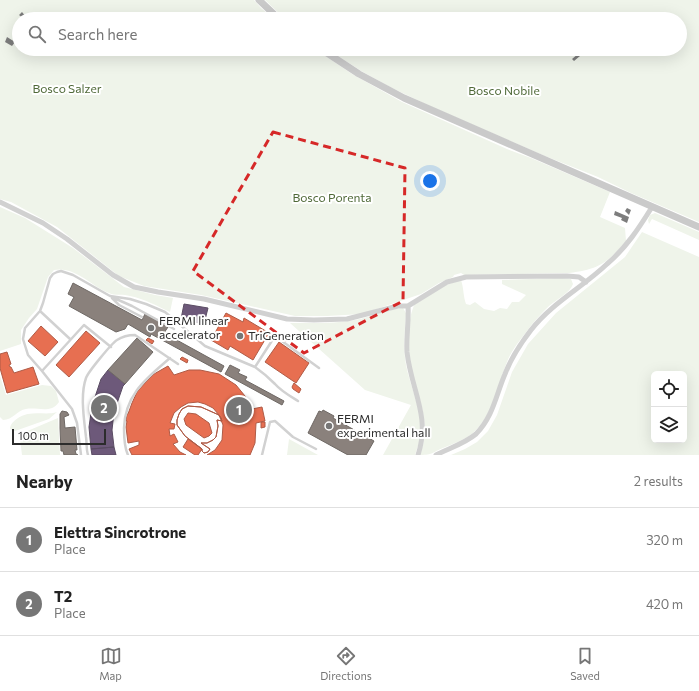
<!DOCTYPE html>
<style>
body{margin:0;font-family:Commissioner,sans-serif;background:#f2f2f2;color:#222}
.controls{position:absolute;right:12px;bottom:12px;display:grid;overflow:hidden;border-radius:6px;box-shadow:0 4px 16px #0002}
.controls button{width:36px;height:36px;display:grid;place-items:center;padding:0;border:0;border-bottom:1px solid #e0e0e0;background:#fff;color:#222;font:20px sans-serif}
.scale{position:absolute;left:12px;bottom:10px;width:94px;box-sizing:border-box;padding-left:4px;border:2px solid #2c2c2c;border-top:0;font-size:11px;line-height:14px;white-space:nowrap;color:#2c2c2c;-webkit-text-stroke:3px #fff;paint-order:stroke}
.you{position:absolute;left:430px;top:181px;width:14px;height:14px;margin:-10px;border:3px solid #fff;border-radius:50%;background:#1a73e8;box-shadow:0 0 0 6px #1a73e833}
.badge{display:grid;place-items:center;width:26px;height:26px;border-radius:50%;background:#767676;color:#fff;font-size:13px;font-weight:700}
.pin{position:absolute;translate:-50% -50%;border:2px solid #fff;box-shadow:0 1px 4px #0006}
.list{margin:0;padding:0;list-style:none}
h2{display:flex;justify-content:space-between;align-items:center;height:52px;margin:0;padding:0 16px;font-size:17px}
h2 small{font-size:13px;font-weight:400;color:#767676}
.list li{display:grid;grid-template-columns:26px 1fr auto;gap:12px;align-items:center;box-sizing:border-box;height:64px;padding:0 16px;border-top:1px solid #e0e0e0}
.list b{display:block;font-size:15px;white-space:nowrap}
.list p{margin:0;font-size:13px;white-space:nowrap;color:#767676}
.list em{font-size:13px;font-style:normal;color:#767676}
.icon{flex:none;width:22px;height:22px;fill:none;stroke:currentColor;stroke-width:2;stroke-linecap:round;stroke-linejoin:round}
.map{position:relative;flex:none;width:699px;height:455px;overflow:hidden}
.search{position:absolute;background:#fff;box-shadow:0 4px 16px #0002;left:12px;right:12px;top:12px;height:44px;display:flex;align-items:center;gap:10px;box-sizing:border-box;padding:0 14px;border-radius:22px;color:#767676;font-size:15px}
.sheet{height:180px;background:#fff}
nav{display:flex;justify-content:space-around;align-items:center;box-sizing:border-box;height:56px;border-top:1px solid #e0e0e0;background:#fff;font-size:11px;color:#767676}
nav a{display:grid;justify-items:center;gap:2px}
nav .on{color:#767676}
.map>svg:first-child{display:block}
.green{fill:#eff4ea;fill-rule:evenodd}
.shops{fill:#e76f51;stroke:#af5b46;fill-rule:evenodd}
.offices{fill:#6d597a;stroke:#5a4c63}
.industry{fill:#8a817c;stroke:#6e6864}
.building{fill:#7d7d7d}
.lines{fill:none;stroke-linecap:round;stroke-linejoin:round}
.lane{stroke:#d1d1d1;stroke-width:2.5}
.street{stroke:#d1d1d1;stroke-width:5}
.secondary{stroke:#cacaca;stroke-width:7}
.marked{fill:none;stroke:#d62828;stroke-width:3;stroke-dasharray:8 5;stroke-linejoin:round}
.poi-dot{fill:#767676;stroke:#fff;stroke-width:1.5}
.labels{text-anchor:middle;stroke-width:4;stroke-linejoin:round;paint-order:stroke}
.park-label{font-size:12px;fill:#4f6938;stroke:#fff}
.poi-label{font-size:12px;fill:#2c2c2c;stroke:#fff;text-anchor:start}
</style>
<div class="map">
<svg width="699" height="455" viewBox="0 0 699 455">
<rect width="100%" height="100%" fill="#fff"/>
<path class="green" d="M0 0H254L261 8 274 19H19V49H315L352 74 402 102 507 149 531 158 610 192 600 217 625 228 626 241C606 264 599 269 569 273L464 275 461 273 454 275 453 277 439 283 421 294 362 314 327 316H295L201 295 144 286 119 276 57 227 11 202 0 199Z
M265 0H699V222L631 193 598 177 545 156 430 106 392 88 363 72 327 49H680V19H285Z
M0 207 25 218 73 248 124 287 155 295 173 298 170 312C157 306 145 299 130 296 124 294 115 296 109 293 91 286 75 266 54 270L48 277 37 309 29 318 21 330V344L0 351Z
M655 213 699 232V240L652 219 649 224 648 220 650 215Z
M642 232 699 257V455H451L465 449 477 442 488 431 497 415 512 372 528 344 556 313 625 257ZM654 374H684V440H654Z
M562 278 571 279 573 284C570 293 557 299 549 306 541 314 533 322 527 331 520 340 511 351 507 362 497 386 493 415 473 433 464 440 453 444 443 448 432 452 434 455 420 455 431 427 421 405 414 378 408 355 405 328 414 305L446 285 461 280C464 289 463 296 466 304L470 305 475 302 484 309 494 311 500 308 507 309 512 302H519L526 295 502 284V280Z
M403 308 406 313C405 331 403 348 406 365 410 386 423 414 421 434 420 441 417 448 415 455H383L411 405 365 390 290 323C312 323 334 324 355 320 371 317 387 309 403 308Z
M0 376 6 395 42 385 51 386 56 391 59 402C51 414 38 407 26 409 17 410 13 420 3 420L0 417Z
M57 412 49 419 15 431 10 429C10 422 21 415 28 414 38 412 48 415 57 412Z
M58 418 60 455H22L20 439 18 435Z
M289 439 318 455H287Z"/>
<path class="shops" d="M226 313 243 322 244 318 269 333 253 360 230 346 228 350 211 340Z
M41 326 58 342 45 356 28 341Z
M86 331 100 343 69 377 56 365Z
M148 338 154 341 152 344 146 340Z
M279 342 309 363 296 383 265 362Z
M7 352 11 364 9 365 10 367H11L14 373 33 367 39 384 7 393 0 368V354Z
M182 357 188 360 187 363 180 359Z
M168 366 174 375 189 370H200L219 374 236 385 245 396 252 409 262 407 265 421 256 423 255 443 250 455H207L215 450 222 440 223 425 219 415 213 408 205 404 198 402 188 403 181 407 174 413 170 423 175 424 174 429H169L170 436 174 434 178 442 173 444 180 452 186 455H132L129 449 139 445V441L128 443 126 427 127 421H126L127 414H128L132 403 137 392 145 383 154 374Z
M294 383 301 389 299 393 293 389 292 387Z
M188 406 201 407 219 415 221 418 222 421 217 420 218 426 216 437 213 440 207 443H201L210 449 208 452 204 453 202 451V449L185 436 177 425V420L179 414 182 409ZM188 413 196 414 209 423 212 433 209 436 204 438 186 425 184 419Z
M188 406 201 407 219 415 221 418 222 421 217 420 218 426 216 437 213 440 207 443H201L210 449 208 452 204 453 202 451V449L185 436 177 425V420L179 414 182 409Z
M261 422H265V427L261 428Z
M188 439 202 449 198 455H195L183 447Z"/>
<path class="offices" d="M184 304 208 308 204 324 181 319Z
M108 370 125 384 123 386 114 412 112 430 114 447 91 449 89 427 92 406 101 379Z
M114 447 116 455H92L91 449Z"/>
<path class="industry" d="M73 283 142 320 145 314 168 327 164 333 224 366 221 372 151 334 150 337 128 324 125 329 116 332 69 306 74 297 68 294Z
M137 338 153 352 125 384 108 370Z
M230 365 240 370 238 373 247 377 245 380 284 401 282 405 225 374Z
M323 410 334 416 333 418 374 441 366 455H348L308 433 319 411 322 412Z
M62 411 67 412 69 415 64 417 65 428 75 427 77 450H75L76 454 78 455H64L63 451H61L60 428V414Z"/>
<path class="building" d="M22 12 26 17 24 19 19 15Z
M7 37 15 42 12 46 5 42Z
M578 54 580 56 574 61 572 59Z
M627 208 631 210 629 215 625 211Z
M615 211 629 217 627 223 621 220 622 218 614 215Z"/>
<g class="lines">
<path class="lane" d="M112 298 119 305 142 317
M114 298 132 306 174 329
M40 311 70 339
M255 367C265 374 267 376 275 384 281 391 290 396 298 401
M42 371 84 325 111 347
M81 455 77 423 72 409 42 371 28 355 23 339 25 328 40 311 43 303 50 278 53 274 57 272 61 271 73 275 110 296 130 299 146 304 165 312 205 346 255 367 275 336 319 368
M88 455C86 449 87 443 86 437 84 419 80 395 86 378 88 372 112 343 117 340 123 336 129 335 135 335L178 364
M128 455C124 447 124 437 124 428 125 394 147 378 170 358
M262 455 270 422 275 421 293 437 316 449"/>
<path class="street" d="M0 202 43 223 67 239 113 275 134 287 158 292 204 299 287 319 314 320 347 319 398 306H408L447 282 466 277 567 276 579 277 586 282
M408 306C409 322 406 337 407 352 411 390 431 416 418 455
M436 455C449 448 464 444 476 434 493 417 496 395 505 374 511 358 521 343 531 330 552 303 583 287 607 264 626 248 639 228 652 207"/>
<path class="secondary" d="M259 0 279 19
M321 49 359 74 404 98 699 227"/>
</g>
<path class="marked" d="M273 132 405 168 403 301 304 353 193 271Z"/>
<g class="poi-dot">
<circle cx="151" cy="328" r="4"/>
<circle cx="240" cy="336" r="4"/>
<circle cx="329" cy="426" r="4"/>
</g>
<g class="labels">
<g class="park-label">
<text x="67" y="93">Bosco Salzer</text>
<text x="504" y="95">Bosco Nobile</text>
<text x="332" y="202">Bosco Porenta</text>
</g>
<g class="poi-label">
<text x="159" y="325">FERMI linear<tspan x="159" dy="14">accelerator</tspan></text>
<text x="248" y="340">TriGeneration</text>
<text x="337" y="423">FERMI<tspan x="337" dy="14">experimental hall</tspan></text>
</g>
</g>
</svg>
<div class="controls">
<button><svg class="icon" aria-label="locate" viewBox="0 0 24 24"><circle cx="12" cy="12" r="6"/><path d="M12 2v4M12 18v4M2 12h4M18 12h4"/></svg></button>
<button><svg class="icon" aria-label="layers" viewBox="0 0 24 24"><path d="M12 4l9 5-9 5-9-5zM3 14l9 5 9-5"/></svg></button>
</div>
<div class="scale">100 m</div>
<div class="you"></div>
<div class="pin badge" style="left:239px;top:410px">1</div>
<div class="pin badge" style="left:104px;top:408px">2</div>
<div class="search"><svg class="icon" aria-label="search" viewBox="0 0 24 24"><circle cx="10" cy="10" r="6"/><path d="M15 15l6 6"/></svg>Search here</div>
</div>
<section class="sheet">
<h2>Nearby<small>2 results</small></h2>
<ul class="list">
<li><span class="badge">1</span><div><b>Elettra Sincrotrone</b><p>Place</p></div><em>320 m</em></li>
<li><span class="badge">2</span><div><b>T2</b><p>Place</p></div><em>420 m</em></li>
</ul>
</section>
<nav>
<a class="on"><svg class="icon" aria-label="map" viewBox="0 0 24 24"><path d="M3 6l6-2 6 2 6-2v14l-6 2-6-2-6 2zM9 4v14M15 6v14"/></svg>Map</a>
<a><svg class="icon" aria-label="directions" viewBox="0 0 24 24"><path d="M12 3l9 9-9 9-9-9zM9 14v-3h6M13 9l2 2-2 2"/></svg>Directions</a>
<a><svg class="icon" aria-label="saved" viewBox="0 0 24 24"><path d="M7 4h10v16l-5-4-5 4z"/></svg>Saved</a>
</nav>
